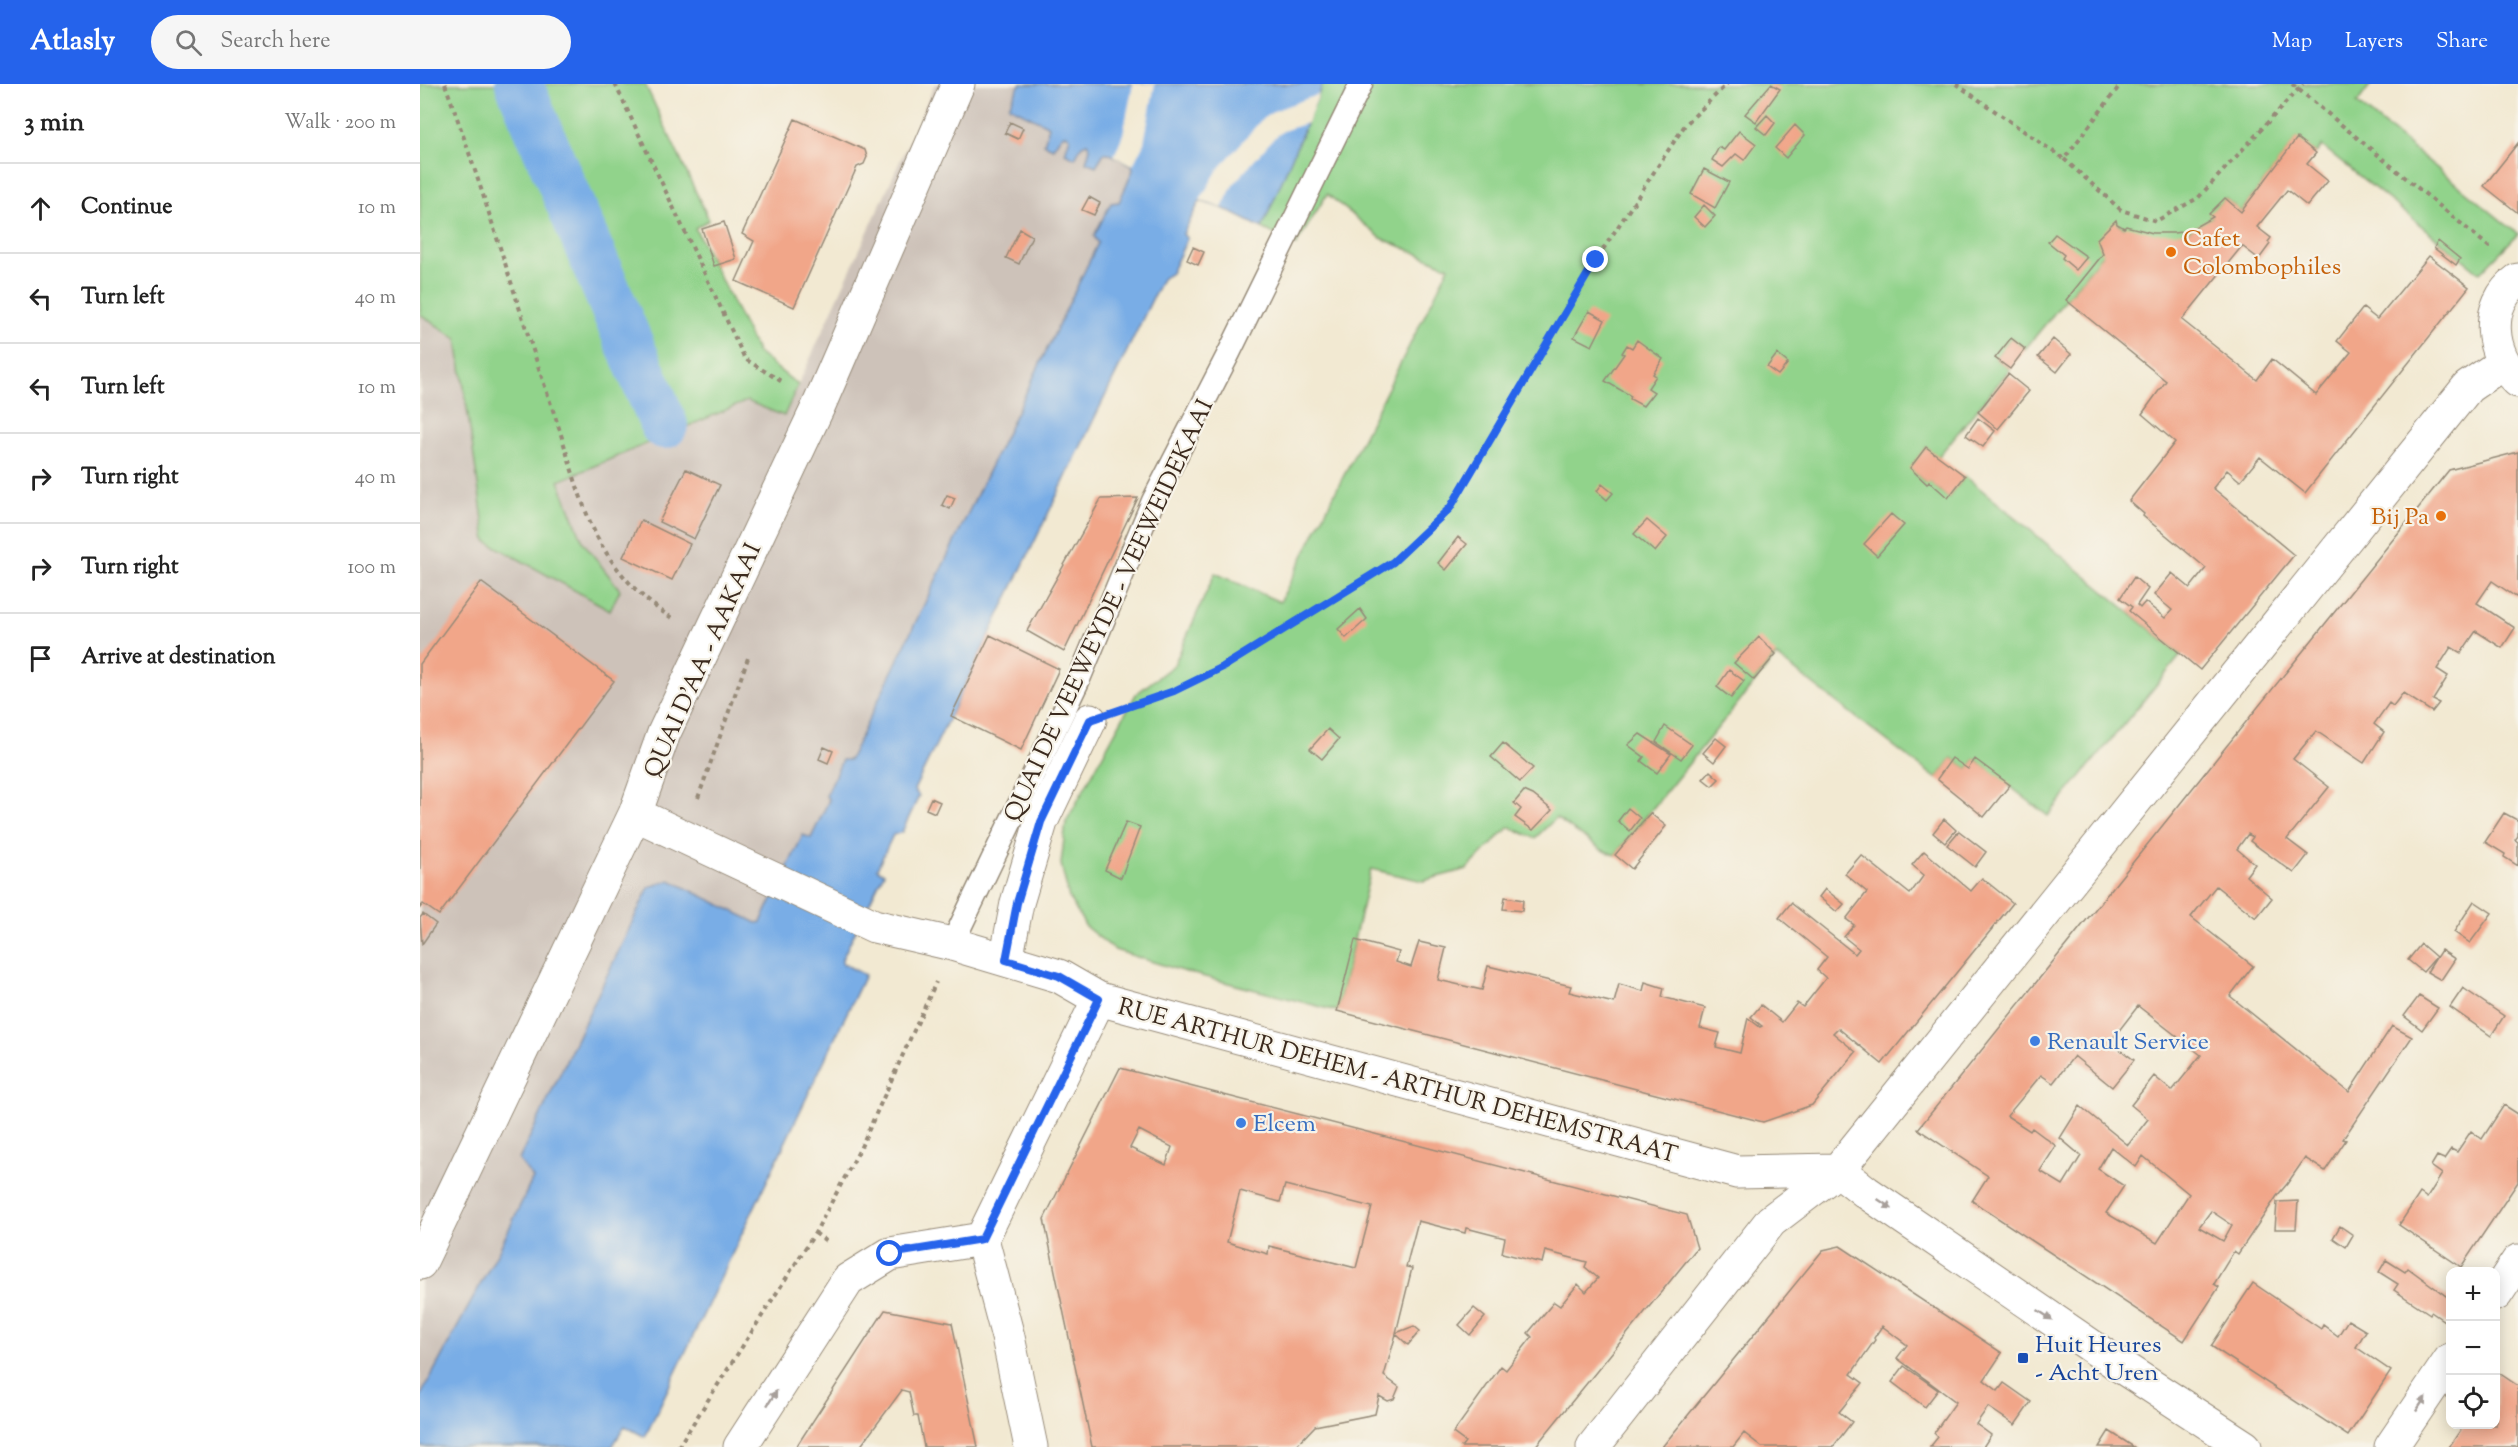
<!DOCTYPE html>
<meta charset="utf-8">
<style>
body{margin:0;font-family:"Sorts Mill Goudy",serif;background:#f6f6f6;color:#222}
.controls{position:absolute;right:18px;bottom:18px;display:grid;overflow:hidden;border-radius:12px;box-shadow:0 3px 15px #0003}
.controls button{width:54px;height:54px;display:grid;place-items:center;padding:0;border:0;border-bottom:2px solid #e0e0e0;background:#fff;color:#222;font:30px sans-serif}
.stop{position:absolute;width:18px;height:18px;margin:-14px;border:4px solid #2563eb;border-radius:50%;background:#fff}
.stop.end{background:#2563eb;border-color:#fff;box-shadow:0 2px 6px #0008}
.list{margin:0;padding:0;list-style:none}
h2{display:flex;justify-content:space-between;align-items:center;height:78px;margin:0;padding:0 24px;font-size:26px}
h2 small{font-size:20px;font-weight:400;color:#767676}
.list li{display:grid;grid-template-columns:39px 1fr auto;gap:18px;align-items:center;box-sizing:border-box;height:90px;padding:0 24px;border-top:2px solid #e0e0e0}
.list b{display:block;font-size:22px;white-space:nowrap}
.list em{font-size:20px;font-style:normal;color:#767676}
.icon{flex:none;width:33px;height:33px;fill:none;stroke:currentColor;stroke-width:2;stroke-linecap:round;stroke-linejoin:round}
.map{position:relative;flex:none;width:2098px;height:1363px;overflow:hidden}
header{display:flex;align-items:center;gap:36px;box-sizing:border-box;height:84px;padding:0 30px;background:#2563eb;color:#fff}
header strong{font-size:28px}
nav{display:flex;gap:33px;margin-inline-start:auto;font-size:21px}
.search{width:420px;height:54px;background:#f6f6f6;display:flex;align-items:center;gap:15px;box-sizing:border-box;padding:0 21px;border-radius:33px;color:#767676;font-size:22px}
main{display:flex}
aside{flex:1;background:#fff}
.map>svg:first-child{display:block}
.industrial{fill:#cdc2b9}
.green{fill:#91d38b;stroke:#667e54;stroke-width:1.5}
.water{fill:#79ade6;stroke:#5a6c82;stroke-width:1.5}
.pier{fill:#f2e9d2}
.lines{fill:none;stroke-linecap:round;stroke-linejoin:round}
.canal{stroke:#79ade6;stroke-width:48}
.building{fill:#f1a689;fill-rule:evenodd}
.service-casing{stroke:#968a78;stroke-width:25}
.minor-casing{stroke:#968a78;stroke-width:35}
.tertiary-casing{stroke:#968a78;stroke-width:35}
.path{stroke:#968a78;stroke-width:4;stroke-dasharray:4.5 4.5;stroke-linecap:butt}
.service{stroke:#fff;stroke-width:22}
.minor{stroke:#fff;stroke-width:33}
.tertiary{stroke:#fff;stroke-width:33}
.oneway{fill:#a79f9a}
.route{stroke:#2563eb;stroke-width:8}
.food-dot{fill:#e8710a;stroke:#f7f3e8;stroke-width:2}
.shop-dot{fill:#3f7fe0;stroke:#f7f3e8;stroke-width:2}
.transit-dot{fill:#1a4fb4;stroke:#f7f3e8;stroke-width:2}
.labels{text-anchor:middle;stroke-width:4.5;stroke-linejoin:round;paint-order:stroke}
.food-label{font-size:24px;fill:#c56008;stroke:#f7f3e8;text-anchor:start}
.street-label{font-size:24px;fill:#3b2a1e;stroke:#f7f3e8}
.shop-label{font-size:24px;fill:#366cbe;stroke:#f7f3e8;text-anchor:start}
.transit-label{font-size:24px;fill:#164399;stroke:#f7f3e8;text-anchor:start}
</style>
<header>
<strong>Atlasly</strong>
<div class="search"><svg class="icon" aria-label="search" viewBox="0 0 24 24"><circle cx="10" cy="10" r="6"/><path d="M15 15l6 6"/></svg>Search here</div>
<nav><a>Map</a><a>Layers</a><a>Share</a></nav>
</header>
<main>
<aside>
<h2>3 min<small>Walk · 200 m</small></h2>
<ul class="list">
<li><svg class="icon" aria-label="ahead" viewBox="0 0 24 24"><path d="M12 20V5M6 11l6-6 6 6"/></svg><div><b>Continue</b></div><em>10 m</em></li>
<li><svg class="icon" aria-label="left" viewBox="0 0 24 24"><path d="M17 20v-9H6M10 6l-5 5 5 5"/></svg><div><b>Turn left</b></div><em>40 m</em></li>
<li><svg class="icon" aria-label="left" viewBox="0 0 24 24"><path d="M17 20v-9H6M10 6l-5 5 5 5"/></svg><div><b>Turn left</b></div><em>10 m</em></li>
<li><svg class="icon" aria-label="right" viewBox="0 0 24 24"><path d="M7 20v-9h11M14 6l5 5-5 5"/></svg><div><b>Turn right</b></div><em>40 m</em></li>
<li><svg class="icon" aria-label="right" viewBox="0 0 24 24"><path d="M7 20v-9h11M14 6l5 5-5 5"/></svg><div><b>Turn right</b></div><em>100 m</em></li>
<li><svg class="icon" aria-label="arrive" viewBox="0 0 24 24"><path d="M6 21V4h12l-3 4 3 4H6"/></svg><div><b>Arrive at destination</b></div></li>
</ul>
</aside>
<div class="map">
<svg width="2098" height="1363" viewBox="0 0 2098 1363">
<rect width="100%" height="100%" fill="#f7f3e8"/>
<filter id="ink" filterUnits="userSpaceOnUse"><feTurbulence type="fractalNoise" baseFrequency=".0167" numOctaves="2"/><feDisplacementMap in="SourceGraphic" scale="12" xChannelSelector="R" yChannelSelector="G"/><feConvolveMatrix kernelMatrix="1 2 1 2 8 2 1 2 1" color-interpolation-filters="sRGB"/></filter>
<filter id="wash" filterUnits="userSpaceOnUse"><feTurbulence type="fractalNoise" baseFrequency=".008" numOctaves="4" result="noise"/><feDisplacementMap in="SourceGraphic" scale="24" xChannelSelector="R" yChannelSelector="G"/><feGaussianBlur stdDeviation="1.35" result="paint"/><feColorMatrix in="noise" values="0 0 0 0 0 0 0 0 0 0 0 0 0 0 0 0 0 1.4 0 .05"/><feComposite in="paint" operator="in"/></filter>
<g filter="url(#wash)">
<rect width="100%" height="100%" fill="#f2e9d2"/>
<path class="industrial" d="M515 0H600L590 22 628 41 629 45 640 55 644 50 648 51 649 55 645 69 655 74 662 61 668 59 670 64 666 78 688 69 713 81V85L698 118 691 119 674 152 678 159 391 754 383 751 341 838 337 839 309 826 99 1075 113 1094 80 1164 0 1313V230L37 255 66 457 200 506 163 458 139 397 327 317 364 332Z"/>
<path class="green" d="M0 0H225L289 136 275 144 338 269 378 301 364 332 327 317 139 397 163 458 200 506 190 526 66 457 37 255 0 230Z
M903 0H1951L1937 19 2098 150 2060 189 1902 62 1896 69 1877 55 1821 128 1805 114 1790 130 1793 133C1785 138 1777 144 1767 147 1747 154 1716 150 1697 140L1678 155 1683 170 1605 265 1591 254 1575 274 1590 285 1518 373 1506 363 1491 384 1506 400 1509 397 1528 414 1545 392 1761 571 1628 732 1555 675 1548 685 1532 674 1517 695 1356 572 1195 771 1182 766 1136 734 1115 754 1089 743 1047 785 1003 797 951 785 917 927 762 887 695 866 666 843 649 814 641 780 646 738 716 610 754 581 795 489 860 518 1029 183 961 154 907 110 876 161 842 144Z"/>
<path class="water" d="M600 0H903L842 144 802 124 780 117 763 150 767 155 751 189 742 195 494 706 499 712 482 748 473 751 457 785 464 789 422 875V879L445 891 225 1353 205 1342 192 1363H0V1313L80 1164 113 1094 99 1076 229 803 250 796 337 839 341 838 383 751 391 754 409 716 406 712 422 676H429L438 658 678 159 674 152 691 119 699 118 713 86 712 81 688 69H684L676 82 666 78 670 64 667 59 662 61 655 74 645 69 650 53 646 50 641 52 633 64 624 60 629 42 589 22Z"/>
<path class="pier" d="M713 0H735L724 59 713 81 694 72 703 50Z
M899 10 887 39 863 47 852 56 813 101 802 124 780 116 797 87 842 35 856 26Z"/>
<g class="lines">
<path class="canal" d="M99 0 244 341"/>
</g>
<g id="blocks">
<path class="building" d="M1351 0 1360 5 1336 38 1325 30Z
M1347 31 1355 39 1346 51 1336 43Z
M375 35 445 66 447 73 444 80 437 83 374 223 316 197 334 157 322 150Z
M590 38 603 44 598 55 585 49Z
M1375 41 1385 51 1366 74 1355 64Z
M1319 47 1336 60 1324 76 1316 70 1303 83 1292 76 1299 63 1304 66Z
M1877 54 1896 69 1887 80 1908 97 1887 122 1867 106 1837 143 1851 154 1848 158 1850 160 1839 175 1822 162 1762 236 1837 296 1852 275 1896 311 1931 268 1917 257 1943 224 1957 235 2009 172 2049 203 1885 409 1840 373 1820 397 1807 386 1793 404 1874 471 1780 586 1709 527 1712 523 1700 514 1714 493 1728 505 1717 521 1720 524 1725 518 1745 534 1752 526 1734 511 1752 489 1770 504 1786 484 1723 432 1724 430 1709 417 1755 358 1722 330 1746 297 1646 216 1683 170 1677 155 1696 136 1697 140 1704 144 1706 142 1733 149H1754L1768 147 1793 133 1789 130 1805 114 1821 128Z
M2098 59V129L2064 102Z
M1284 85 1309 98 1295 124 1271 110Z
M669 113 680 119 674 131 662 126Z
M1284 121 1295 132 1285 143 1274 133Z
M304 138 316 175 294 182 282 145Z
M600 145 612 152 599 180 586 174Z
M1635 150 1667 173 1656 186 1642 174 1644 171 1628 158Z
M2018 157 2040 175 2036 181 2014 164Z
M773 163 784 168 778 181 767 176Z
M1169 227 1185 236 1172 262 1154 253Z
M1591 254 1605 265 1590 285 1575 274Z
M1633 255 1651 270 1637 288 1618 273Z
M1217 256 1243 275 1233 290 1236 292 1228 304 1234 308 1223 322 1210 315 1211 312 1185 297 1204 270 1202 269 1207 261 1212 264Z
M1357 270 1368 279 1358 291 1347 283Z
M1588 290 1609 307 1578 345 1558 328Z
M1558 334 1575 347 1563 363 1546 351Z
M1506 363 1545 392 1528 414 1509 397 1507 400 1490 384Z
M2098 368V510L2096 513 2072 497 2057 519 2095 544 2082 564 2056 547 2041 569 2031 563 2017 585 2028 592 2013 616 2019 619 2012 628 1983 609 1973 622 1969 619 1954 640 1964 648 1944 679 1896 647 1873 675 1909 703 1867 755 1888 771 1874 789 1830 757 1833 753 1828 750 1817 765 1835 780 1826 792 1852 814 1836 834 1796 802 1771 833 1833 882 1810 912 1929 1008 1972 942 1992 953 1923 1055 1926 1056 1905 1087 1885 1074 1867 1100 1857 1112 1818 1170 1814 1167 1794 1200 1799 1203 1764 1257 1552 1117 1568 1092 1498 1045 2029 386ZM1718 922 1781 971 1752 1007 1734 992 1711 1021 1728 1035 1708 1061 1660 1022 1640 1054 1661 1072 1643 1101 1620 1087 1636 1062 1612 1044 1610 1047 1587 1032 1621 991 1633 999 1654 972 1692 1003 1714 976 1690 958ZM1691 1063 1716 1083 1723 1072 1769 1110 1737 1159 1686 1129 1704 1102 1678 1085ZM1791 1127 1812 1141 1803 1157 1779 1143Z
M266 385 300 401 274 455 239 438Z
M1182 400 1193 409 1187 416 1177 407Z
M527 411 535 414 530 425 522 421Z
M718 414 644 568 607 547 681 415Z
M1471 430 1484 441 1457 472 1444 460Z
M221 436 270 460 252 496 203 473Z
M1227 436 1247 453 1235 468 1214 450Z
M1038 453 1047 460 1026 486 1018 479Z
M61 498 194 597 19 831 3 820 0 824V580Z
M940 525 947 535 926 554 918 545Z
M570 551 639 585 601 666 531 632Z
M1339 553 1356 570 1334 596 1314 579Z
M1309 586 1324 597 1311 614 1297 603Z
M1245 642 1272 661 1261 675 1236 658Z
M908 645 919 655 902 675 890 665Z
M1220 650 1251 670 1237 689 1221 677 1224 673 1208 661Z
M1296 654 1306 662 1294 678 1283 669Z
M1083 659 1113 684 1100 698 1071 673Z
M404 663 413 667 408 679 399 675Z
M1532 674 1548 685 1555 675 1590 701 1564 733 1517 695Z
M1290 687 1299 695 1292 702 1283 695Z
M1104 707 1113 711 1132 726 1113 746 1095 733 1101 725 1094 719Z
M511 714 520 718 515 729 506 725Z
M1208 724 1220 734 1210 747 1198 737Z
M1230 729 1246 742 1212 785 1195 771Z
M2084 729 2097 736 2098 734V752L2095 756 2098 758V782L2084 773 2085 770 2065 758Z
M1524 735 1536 746 1525 759 1513 749Z
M706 738 720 743 701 794 685 786Z
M1539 747 1566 768 1555 783 1527 761Z
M1504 767 1551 807 1562 794 1593 819 1462 980 1418 944 1413 949 1436 968 1392 1021 1343 1038 917 927 935 856 979 868 976 878 991 883 999 858 1026 864 1018 896 1062 906 1068 882 1151 902 1149 908 1194 919 1199 900 1223 907 1225 898 1244 904 1242 913 1285 924 1280 944 1300 949 1296 963 1320 969 1328 934 1340 943 1342 942 1331 933 1341 921 1362 938 1377 919 1383 923 1406 894 1397 886 1407 873 1359 834 1371 819 1435 870 1439 865 1424 853 1434 841 1426 835 1447 808 1425 790 1441 771 1490 810 1504 791 1492 781Z
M1405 805 1424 820 1417 828 1399 813Z
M1085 813 1103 816 1102 827 1083 825Z
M2054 817 2072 829 2050 859 2034 848Z
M3 830 16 840 2 860 0 834Z
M2001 860 2016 873 2003 888 1988 876Z
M2021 866 2035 875 2021 896 2007 888Z
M2043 904 2084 932 2071 952 2030 923Z
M1999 912 2018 924 2002 946 1984 932Z
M700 984 1267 1131 1277 1164 1115 1363H1041L1045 1358 1033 1349 1081 1282 1086 1286 1112 1253 1108 1249 1134 1218 1140 1222 1158 1200 1166 1208 1178 1194 1165 1183 1167 1178 1125 1167 1122 1179 1082 1169 1085 1154 1046 1144 1045 1149 998 1137 986 1183 992 1184 976 1249 994 1242 1000 1247 988 1261 976 1250 964 1292 979 1303 974 1315 968 1317 959 1312 955 1330 895 1342 875 1363H672L624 1135ZM719 1046 752 1063 746 1081 710 1064ZM865 1101 952 1123 936 1184 849 1162 848 1170 807 1158 820 1107 860 1118Z
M2084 1021 2098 1030V1098L2041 1183 1979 1141 2000 1109 2007 1114 2022 1090 2011 1082 2017 1072 2024 1075 2031 1065 2037 1068 2051 1047 2062 1055Z
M1878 1117 1876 1145H1855L1857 1118Z
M1920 1142 1933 1151 1926 1163 1913 1154Z
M1420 1162 1582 1269 1564 1296 1578 1307 1584 1299 1611 1318 1595 1341 1568 1323 1556 1340 1571 1351 1563 1363H1510L1518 1353 1514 1349 1536 1318 1477 1274 1487 1261 1462 1242 1454 1254 1455 1256 1431 1290 1443 1299 1419 1328 1432 1338 1413 1363H1342L1324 1349 1313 1363H1242L1403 1166Z
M1966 1176 1985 1188 1988 1184 2030 1215V1234L2027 1239 2011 1228 2010 1230 1974 1206 1978 1200 1959 1188Z
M1833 1199 1901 1245 1903 1241 1918 1252 1928 1236 1946 1247 1936 1263 1971 1287 1928 1352 1791 1262Z
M1054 1224 1065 1233 1050 1251 1039 1241Z
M465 1226 532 1239 558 1363H504L498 1332H494L489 1308 482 1306 440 1363H376Z
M1484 1282 1518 1306 1505 1323 1472 1298Z
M2079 1289 2098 1302V1363H2029L2044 1341H2076V1294Z
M1689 1347 1714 1363H1679Z"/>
</g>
</g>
<g filter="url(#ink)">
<use href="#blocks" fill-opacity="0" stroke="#968a78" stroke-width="1.5"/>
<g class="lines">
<g class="service-casing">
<path id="service" d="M532 860 659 595 733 417 809 269 941 0"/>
</g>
<g class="minor-casing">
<path id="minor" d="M215 730 454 842 532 860 639 892 679 915 562 1155
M586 876 597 819 621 738 670 636
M562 1155 588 1253 611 1363
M0 1179 215 730 244 649 399 321 538 0
M2076 1210 2098 1177
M320 1363 428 1196 470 1170 562 1155
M1173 1363 1351 1137 1418 1086 1446 1108 1699 1281 1825 1363
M1971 1363 2030 1276"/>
</g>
<g class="tertiary-casing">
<path id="tertiary" d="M2098 196C2063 221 2070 271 2098 297
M679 915 1317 1088 1418 1086 2048 303 2083 279"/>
</g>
<path class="path" d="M25 0C66 113 99 228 138 341 150 378 164 434 184 465 201 493 226 519 254 535
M195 0 325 275 364 299
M1536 0 1644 75 1701 0
M1872 0 2073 166
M1644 75 1701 126 1736 137 1778 114 1883 0
M706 624 754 607 803 583 973 478 1030 424 1176 176 1265 41 1307 0
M278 714 328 574
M395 1149 409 1159
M258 1363 395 1149 440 1065 516 898"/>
<use href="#service" class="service"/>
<use href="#minor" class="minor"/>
<use href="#tertiary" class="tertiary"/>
</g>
<defs><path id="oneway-solid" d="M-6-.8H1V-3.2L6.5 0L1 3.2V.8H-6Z" transform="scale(1.5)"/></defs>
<g class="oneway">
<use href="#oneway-solid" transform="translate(1465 1120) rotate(34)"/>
<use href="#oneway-solid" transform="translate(1625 1231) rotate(34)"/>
<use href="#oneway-solid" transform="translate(352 1314) rotate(-57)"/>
<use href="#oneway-solid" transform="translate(2001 1320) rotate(-56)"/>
</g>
</g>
<g class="lines" filter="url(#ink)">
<path class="route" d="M470 1170 562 1155 679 915 639 892 586 876 597 819 621 738 670 636 754 607 803 583 973 478 1030 424 1176 176"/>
</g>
<g class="food-dot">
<circle cx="1751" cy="168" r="6"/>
<circle cx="2021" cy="432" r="6"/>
</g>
<g class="shop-dot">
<circle cx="1615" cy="957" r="6"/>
<circle cx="821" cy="1039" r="6"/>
</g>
<rect class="transit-dot" x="1597" y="1268" width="12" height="12" rx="3"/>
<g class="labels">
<g class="food-label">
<text x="1763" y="162">Cafet<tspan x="1763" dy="28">Colombophiles</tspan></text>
<text x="2009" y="440" text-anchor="end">Bij Pa</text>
</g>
<g class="street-label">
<text transform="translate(688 526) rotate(-65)" y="8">QUAI DE VEEWEYDE - VEEWEIDEKAAI</text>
<text transform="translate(282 576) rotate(-66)" y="8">QUAI D'AA - AAKAAI</text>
<text transform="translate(978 996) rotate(15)" y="8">RUE ARTHUR DEHEM - ARTHUR DEHEMSTRAAT</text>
</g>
<g class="shop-label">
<text x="1627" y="965">Renault Service</text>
<text x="833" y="1047">Elcem</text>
</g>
<g class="transit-label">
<text x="1615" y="1268">Huit Heures<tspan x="1615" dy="28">- Acht Uren</tspan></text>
</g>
</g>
</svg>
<div class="controls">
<button>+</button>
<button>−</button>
<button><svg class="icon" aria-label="locate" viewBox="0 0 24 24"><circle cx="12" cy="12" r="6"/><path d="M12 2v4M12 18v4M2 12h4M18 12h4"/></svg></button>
</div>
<div class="stop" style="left:470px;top:1170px"></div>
<div class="stop end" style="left:1176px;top:176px"></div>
</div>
</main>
